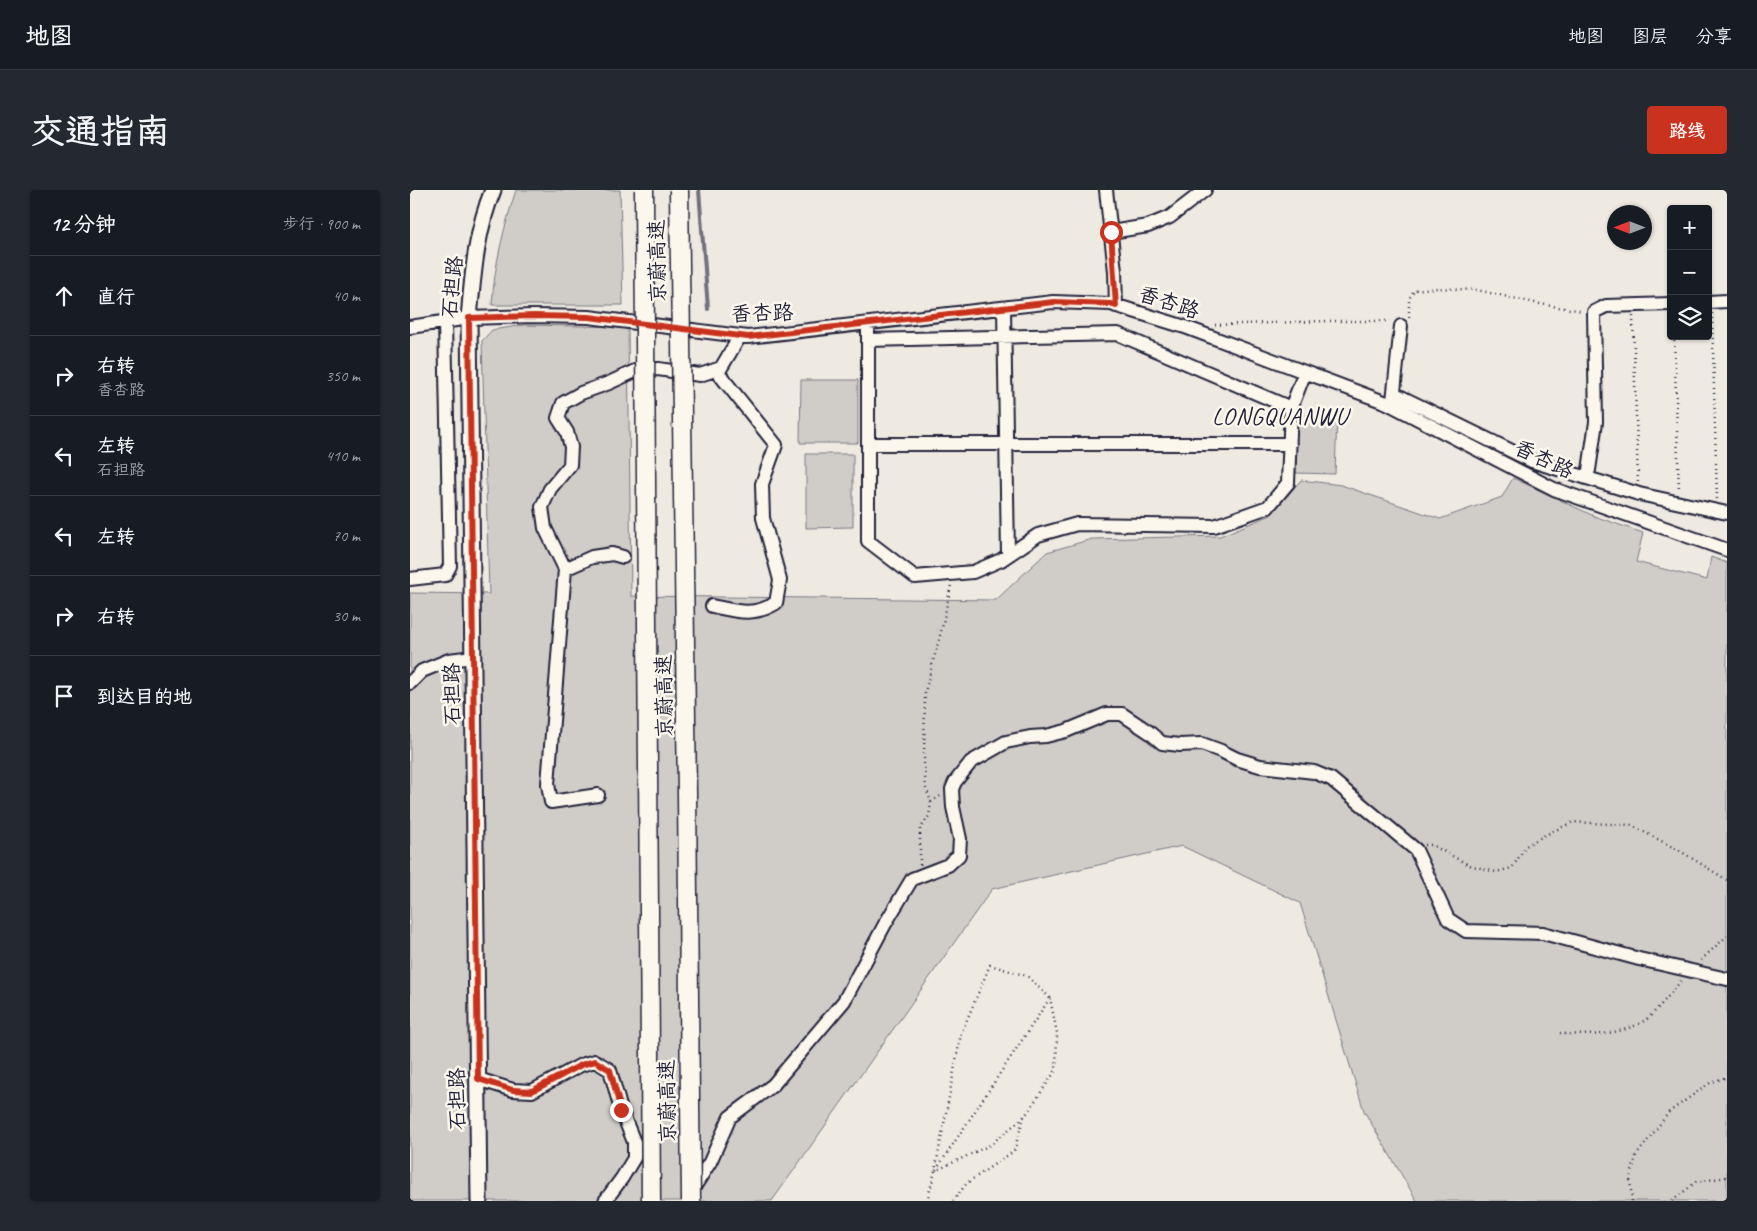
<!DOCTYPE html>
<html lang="zh">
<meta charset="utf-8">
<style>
body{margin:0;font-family:Caveat,"LXGW WenKai TC",sans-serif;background:#242831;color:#f1f3f6}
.controls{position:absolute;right:15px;top:15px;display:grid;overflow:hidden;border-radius:5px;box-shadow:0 1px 4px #0004}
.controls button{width:45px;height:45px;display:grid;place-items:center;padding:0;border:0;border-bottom:1px solid #363941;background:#171b24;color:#f1f3f6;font:25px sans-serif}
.compass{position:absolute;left:1197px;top:15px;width:45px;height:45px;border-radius:50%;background:#171b24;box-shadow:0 1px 4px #0004;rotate:270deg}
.stop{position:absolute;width:15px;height:15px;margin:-11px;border:4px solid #c8321e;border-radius:50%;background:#fff}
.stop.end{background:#c8321e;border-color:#fff;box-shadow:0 1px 5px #0008}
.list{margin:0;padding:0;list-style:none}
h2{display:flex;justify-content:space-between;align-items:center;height:65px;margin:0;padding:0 20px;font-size:21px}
h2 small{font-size:16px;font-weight:400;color:#9ea1a6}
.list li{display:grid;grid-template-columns:32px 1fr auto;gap:15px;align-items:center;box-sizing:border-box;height:80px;padding:0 20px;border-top:1px solid #363941}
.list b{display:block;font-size:19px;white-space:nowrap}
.list p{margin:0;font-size:16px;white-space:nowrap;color:#9ea1a6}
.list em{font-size:16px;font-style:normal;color:#9ea1a6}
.icon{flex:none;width:28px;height:28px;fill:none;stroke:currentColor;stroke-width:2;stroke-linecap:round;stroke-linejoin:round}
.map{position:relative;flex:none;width:1317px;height:1011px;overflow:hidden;border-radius:5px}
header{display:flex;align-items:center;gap:30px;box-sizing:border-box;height:70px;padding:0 25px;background:#171b24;border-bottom:1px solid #363941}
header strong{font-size:24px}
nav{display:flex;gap:28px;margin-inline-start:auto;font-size:18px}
.intro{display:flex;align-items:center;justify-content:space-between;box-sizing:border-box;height:120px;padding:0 30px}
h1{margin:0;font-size:35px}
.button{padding:12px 22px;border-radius:5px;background:#c8321e;color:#fff;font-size:18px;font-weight:700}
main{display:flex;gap:30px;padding:0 30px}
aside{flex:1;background:#171b24;border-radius:5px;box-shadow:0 1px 4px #0004}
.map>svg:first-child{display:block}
.green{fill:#d0cdc9;stroke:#797882}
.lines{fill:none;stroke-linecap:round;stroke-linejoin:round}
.stream{stroke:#716f7c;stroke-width:4}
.minor-casing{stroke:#22223b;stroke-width:16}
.major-casing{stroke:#22223b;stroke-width:19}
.path{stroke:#22223b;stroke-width:2.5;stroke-dasharray:1 4;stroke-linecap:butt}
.minor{stroke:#fbf7ec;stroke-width:12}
.major{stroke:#fbf7ec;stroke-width:15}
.highway-bridge-casing{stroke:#22223b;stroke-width:21;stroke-linecap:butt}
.highway-bridge{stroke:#fbf7ec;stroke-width:18}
.route{stroke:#c8321e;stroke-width:6}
.labels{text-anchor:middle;stroke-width:5;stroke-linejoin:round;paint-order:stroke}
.street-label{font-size:21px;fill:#22223b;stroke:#fbf7ec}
.quarter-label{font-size:24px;letter-spacing:1px;fill:#22223b;stroke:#fbf7ec}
</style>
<header>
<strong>地图</strong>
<nav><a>地图</a><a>图层</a><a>分享</a></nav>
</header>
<div class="intro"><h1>交通指南</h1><a class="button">路线</a></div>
<main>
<aside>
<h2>12 分钟<small>步行 · 900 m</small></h2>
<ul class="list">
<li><svg class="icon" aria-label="ahead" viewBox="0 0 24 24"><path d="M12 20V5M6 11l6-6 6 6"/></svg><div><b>直行</b></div><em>40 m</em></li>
<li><svg class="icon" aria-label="right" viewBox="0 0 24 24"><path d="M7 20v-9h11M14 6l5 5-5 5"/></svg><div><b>右转</b><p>香杏路</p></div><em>350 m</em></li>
<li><svg class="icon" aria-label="left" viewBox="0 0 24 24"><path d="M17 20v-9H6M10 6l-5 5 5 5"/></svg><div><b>左转</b><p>石担路</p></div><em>410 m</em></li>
<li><svg class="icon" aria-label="left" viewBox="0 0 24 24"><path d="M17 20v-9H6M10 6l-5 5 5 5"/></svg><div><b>左转</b></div><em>70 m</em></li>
<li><svg class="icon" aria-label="right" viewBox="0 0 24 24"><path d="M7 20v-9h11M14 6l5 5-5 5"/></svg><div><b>右转</b></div><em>30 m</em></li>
<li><svg class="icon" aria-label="arrive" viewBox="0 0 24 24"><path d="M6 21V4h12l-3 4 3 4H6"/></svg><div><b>到达目的地</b></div></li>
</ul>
</aside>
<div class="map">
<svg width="1317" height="1011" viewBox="0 0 1317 1011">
<rect width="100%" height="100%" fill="#eeeae2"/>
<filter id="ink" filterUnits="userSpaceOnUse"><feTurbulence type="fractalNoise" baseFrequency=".02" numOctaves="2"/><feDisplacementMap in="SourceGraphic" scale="10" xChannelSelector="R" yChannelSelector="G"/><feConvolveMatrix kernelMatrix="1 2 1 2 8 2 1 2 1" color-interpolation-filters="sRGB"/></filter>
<g filter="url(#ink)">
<path class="green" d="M106 0H210L213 115H82C84 76 94 37 106 0Z
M114 135 218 137 221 406 586 410 637 362 682 349 810 346 861 325 891 290 931 295 1030 329 1092 307 1103 288 1184 326 1233 343 1226 372 1297 390 1301 367 1317 373V1011H1007L954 921 890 713 772 656 582 699 362 1011H0V403L79 404 72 151 82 140Z
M391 190H448V253H390Z
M887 225 927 226 925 284 886 283Z
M396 264H443V337L396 338Z"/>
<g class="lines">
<path class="stream" d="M289 0 298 119"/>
<g class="minor-casing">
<path id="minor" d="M696 0 705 81 706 116
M701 42 738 36 760 27 795 0
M1298 112 1317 111
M594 118 598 365
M458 134V351L505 387 563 382 591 370 628 345 667 334 804 336 858 317 878 293 881 218 895 182
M0 137 59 128 123 126 179 127 338 147 643 112 701 114 775 137 977 213 1144 299 1317 360
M458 150 708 144 881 218
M985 204 1122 271 1229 304 1317 323
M983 211 991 136
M458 254H880
M1176 288 1179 280 1186 232 1184 122 1196 116 1261 114
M155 379 182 367 202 364 213 367
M0 389 35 385 40 376 35 132
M302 416C326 421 343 427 366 413L370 390 353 328 352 294 366 255 306 180
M0 493 12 481 39 470 63 467
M188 605 141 612 138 594 155 379 135 338 132 317 140 299 160 275 161 257 157 242 148 228 153 213 171 203 199 193 225 181 248 179 290 185 311 178 330 146
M68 889 103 900 122 901 171 875 185 871 200 880 211 920 224 952V968L212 988 195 1011
M281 1002 300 972 320 927 363 895 434 811 475 734 502 689 538 675 549 665 550 649 543 617 542 599 545 592 561 572 596 552 620 547 636 546 656 541 697 524H712L739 542 752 553 770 555 792 554 811 561 827 569 850 576 904 582 921 589 1006 660 1038 729 1056 741 1133 743 1229 769 1317 789"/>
</g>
<g class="major-casing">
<path id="major" d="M69 1011 59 128C63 84 66 41 83 0"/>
</g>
<path class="path" d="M1302 123 1307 310
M1223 126 1228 293
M999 127V109L1004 100 1023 98 1067 100 1130 114 1172 121
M805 135 915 131H980
M1264 146 1269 301
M521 612 530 606
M1015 655H1022L1059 675 1086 682 1102 678 1116 656 1135 645 1163 632 1221 635 1270 661 1317 690
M510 675V639L519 626 521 612 516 598 514 575 515 502 532 438 541 395
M1291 770 1317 746
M1150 843C1176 847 1211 845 1234 831 1243 826 1263 800 1272 790
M526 980 640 808
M517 1011 525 981 551 844 580 775 617 786 640 808 647 843 646 880 615 926 580 955 525 981
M543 1011 557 993 604 961 614 926
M1222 1011 1220 989 1226 966 1259 922 1300 893 1317 887
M1262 1011 1286 992 1317 987"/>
<use href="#minor" class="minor"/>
<use href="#major" class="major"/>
<g class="highway-bridge-casing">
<path id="highway-bridge" d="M234 0 241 1011
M269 0 277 604 281 1011"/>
</g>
<use href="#highway-bridge" class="highway-bridge"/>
</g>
</g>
<g class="lines" filter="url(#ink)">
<path class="route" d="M211 920 200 880 185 871 171 875 122 901 103 900 68 889 59 128 123 126 179 127 338 147 644 112 701 114 706 116 701 42"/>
</g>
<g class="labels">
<g class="street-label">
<text transform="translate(247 71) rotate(-91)" y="7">京蔚高速</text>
<text transform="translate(42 97) rotate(-84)" y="7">石担路</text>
<text transform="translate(759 112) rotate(18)" y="7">香杏路</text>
<text transform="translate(352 123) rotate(-2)" y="7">香杏路</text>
<text transform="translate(1134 269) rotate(25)" y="7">香杏路</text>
<text transform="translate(42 504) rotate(-91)" y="7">石担路</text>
<text transform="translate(254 506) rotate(-91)" y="7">京蔚高速</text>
<text transform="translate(47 909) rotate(-91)" y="7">石担路</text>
<text transform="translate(257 911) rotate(-91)" y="7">京蔚高速</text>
</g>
<g class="quarter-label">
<text x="870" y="234">LONGQUANWU</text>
</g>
</g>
</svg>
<div class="controls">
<button>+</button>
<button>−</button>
<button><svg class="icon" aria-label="layers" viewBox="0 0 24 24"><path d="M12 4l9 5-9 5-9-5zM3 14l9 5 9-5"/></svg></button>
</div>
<svg class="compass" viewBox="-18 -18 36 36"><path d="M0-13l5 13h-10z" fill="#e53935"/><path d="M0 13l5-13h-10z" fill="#9ea1a6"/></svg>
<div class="stop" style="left:701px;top:42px"></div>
<div class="stop end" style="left:211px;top:920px"></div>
</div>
</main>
